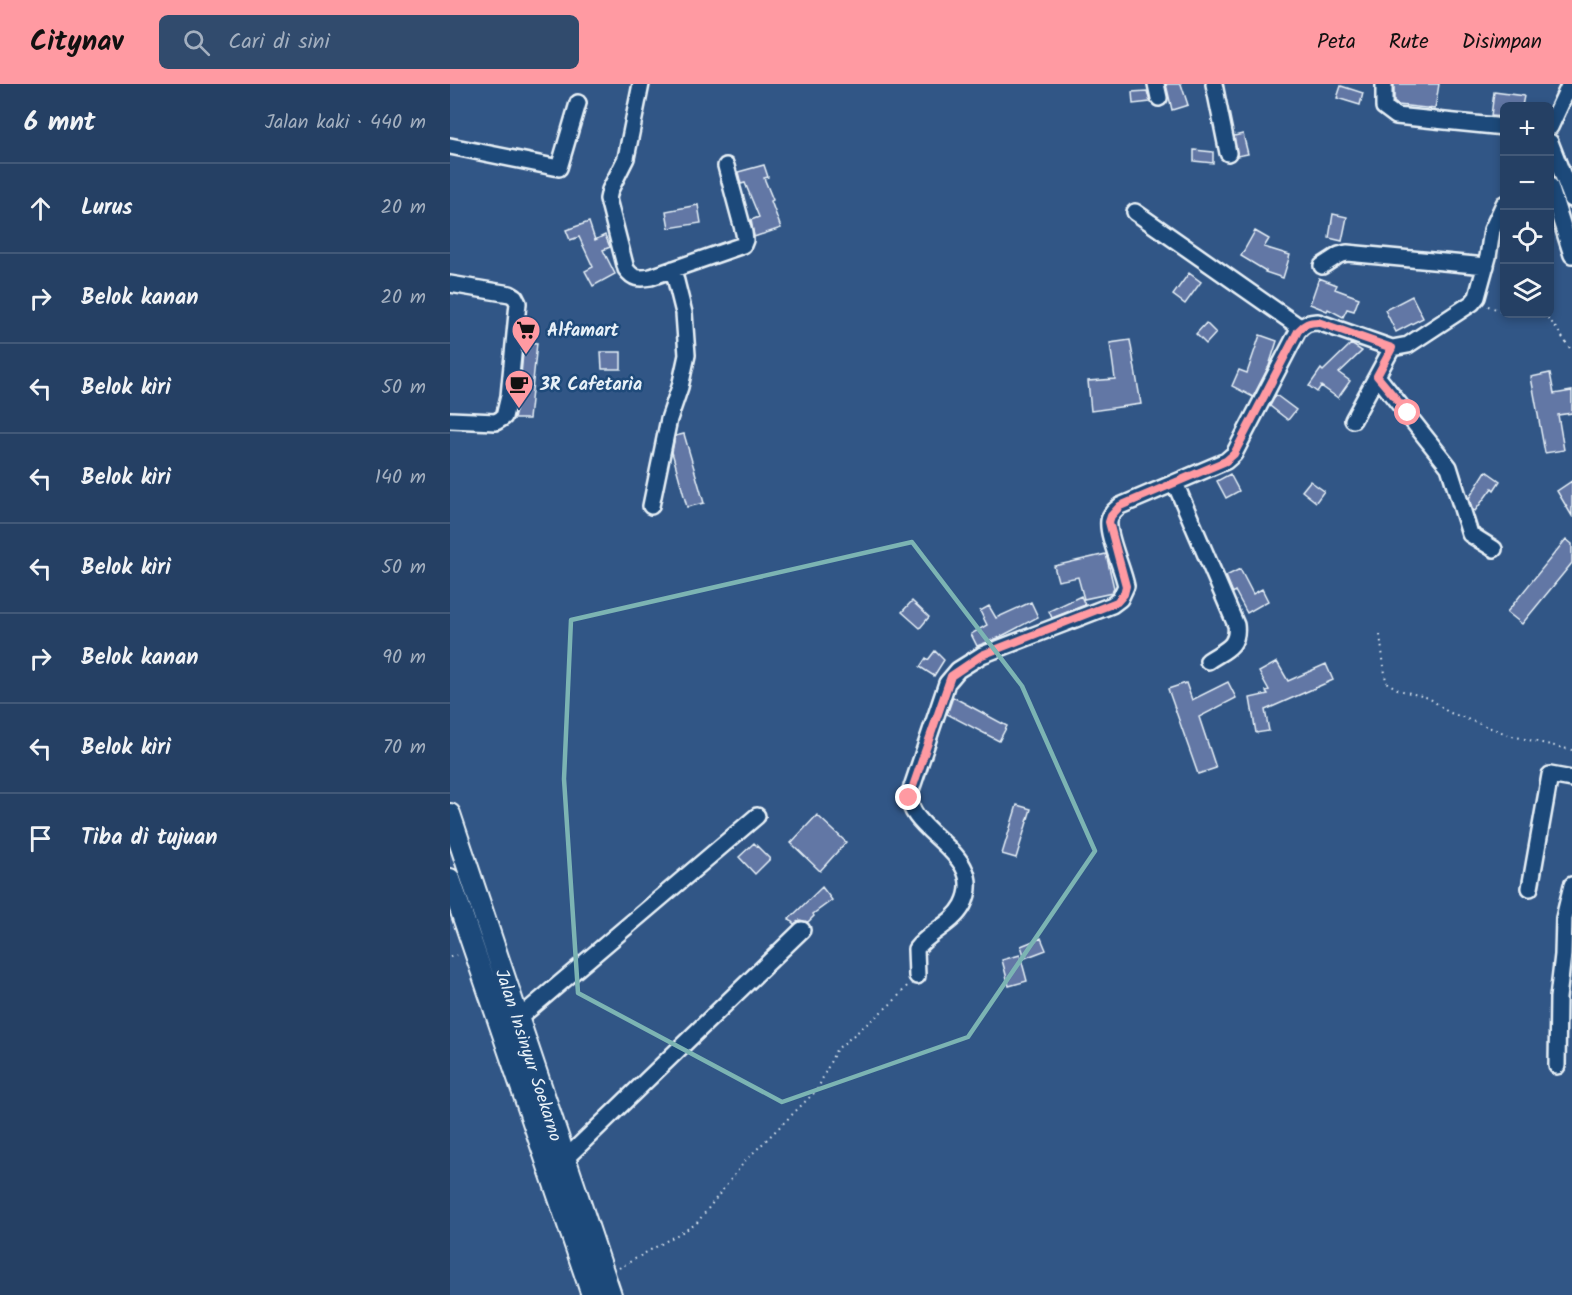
<!DOCTYPE html>
<html lang="id">
<meta charset="utf-8">
<style>
body{margin:0;font-family:Kalam,sans-serif;background:#314b6d;color:#f1f3f6}
.controls{position:absolute;right:18px;top:18px;display:grid;overflow:hidden;border-radius:9px;box-shadow:0 3px 9px #0003}
.controls button{width:54px;height:54px;display:grid;place-items:center;padding:0;border:0;border-bottom:2px solid #425978;background:#254064;color:#f1f3f6;font:30px sans-serif}
.stop{position:absolute;width:18px;height:18px;margin:-14px;border:4px solid #ff9aa2;border-radius:50%;background:#fff}
.stop.end{background:#ff9aa2;border-color:#fff;box-shadow:0 2px 6px #0008}
.list{margin:0;padding:0;list-style:none}
h2{display:flex;justify-content:space-between;align-items:center;height:78px;margin:0;padding:0 24px;font-size:26px}
h2 small{font-size:20px;font-weight:400;color:#a3afbf}
.list li{display:grid;grid-template-columns:39px 1fr auto;gap:18px;align-items:center;box-sizing:border-box;height:90px;padding:0 24px;border-top:2px solid #425978}
.list b{display:block;font-size:22px;white-space:nowrap}
.list em{font-size:20px;font-style:normal;color:#a3afbf}
.icon{flex:none;width:33px;height:33px;fill:none;stroke:currentColor;stroke-width:2;stroke-linecap:round;stroke-linejoin:round}
.map{position:relative;flex:none;width:1122px;height:1211px;overflow:hidden}
header{display:flex;align-items:center;gap:36px;box-sizing:border-box;height:84px;padding:0 30px;background:#ff9aa2;color:#111}
header strong{font-size:28px}
nav{display:flex;gap:33px;margin-inline-start:auto;font-size:21px}
.search{width:420px;height:54px;background:#314b6d;display:flex;align-items:center;gap:15px;box-sizing:border-box;padding:0 21px;border-radius:9px;color:#a3afbf;font-size:22px}
main{display:flex}
aside{flex:1;background:#254064}
.map>svg:first-child{display:block}
.building{fill:#6277a5;stroke:#e8f1f8;stroke-width:1.5}
.lines{fill:none;stroke-linecap:round;stroke-linejoin:round}
.minor-casing{stroke:#e8f1f8;stroke-width:20}
.major-casing{stroke:#e8f1f8;stroke-width:24}
.path{stroke:#e8f1f8;stroke-width:2;stroke-dasharray:1.5 4.5;stroke-linecap:butt}
.minor{stroke:#1f4a7a;stroke-width:15}
.major{stroke:#1f4a7a;stroke-width:20}
.route{stroke:#ff9aa2;stroke-width:8}
.marked{fill:none;stroke:#7cb4b3;stroke-width:4.5;stroke-linejoin:round}
.labels{text-anchor:middle;stroke-width:5;stroke-linejoin:round;paint-order:stroke}
.poi-label{font-size:18px;font-weight:bold;fill:#e8f1f8;stroke:#1f4a7a;text-anchor:start}
.street-label{font-size:18px;fill:#e8f1f8;stroke:#1f4a7a}
</style>
<header>
<strong>Citynav</strong>
<div class="search"><svg class="icon" aria-label="search" viewBox="0 0 24 24"><circle cx="10" cy="10" r="6"/><path d="M15 15l6 6"/></svg>Cari di sini</div>
<nav><a>Peta</a><a>Rute</a><a>Disimpan</a></nav>
</header>
<main>
<aside>
<h2>6 mnt<small>Jalan kaki · 440 m</small></h2>
<ul class="list">
<li><svg class="icon" aria-label="ahead" viewBox="0 0 24 24"><path d="M12 20V5M6 11l6-6 6 6"/></svg><div><b>Lurus</b></div><em>20 m</em></li>
<li><svg class="icon" aria-label="right" viewBox="0 0 24 24"><path d="M7 20v-9h11M14 6l5 5-5 5"/></svg><div><b>Belok kanan</b></div><em>20 m</em></li>
<li><svg class="icon" aria-label="left" viewBox="0 0 24 24"><path d="M17 20v-9H6M10 6l-5 5 5 5"/></svg><div><b>Belok kiri</b></div><em>50 m</em></li>
<li><svg class="icon" aria-label="left" viewBox="0 0 24 24"><path d="M17 20v-9H6M10 6l-5 5 5 5"/></svg><div><b>Belok kiri</b></div><em>140 m</em></li>
<li><svg class="icon" aria-label="left" viewBox="0 0 24 24"><path d="M17 20v-9H6M10 6l-5 5 5 5"/></svg><div><b>Belok kiri</b></div><em>50 m</em></li>
<li><svg class="icon" aria-label="right" viewBox="0 0 24 24"><path d="M7 20v-9h11M14 6l5 5-5 5"/></svg><div><b>Belok kanan</b></div><em>90 m</em></li>
<li><svg class="icon" aria-label="left" viewBox="0 0 24 24"><path d="M17 20v-9H6M10 6l-5 5 5 5"/></svg><div><b>Belok kiri</b></div><em>70 m</em></li>
<li><svg class="icon" aria-label="arrive" viewBox="0 0 24 24"><path d="M6 21V4h12l-3 4 3 4H6"/></svg><div><b>Tiba di tujuan</b></div></li>
</ul>
</aside>
<div class="map">
<svg width="1122" height="1211" viewBox="0 0 1122 1211">
<rect width="100%" height="100%" fill="#315686"/>
<filter id="ink" filterUnits="userSpaceOnUse"><feTurbulence type="fractalNoise" baseFrequency=".0167" numOctaves="2"/><feDisplacementMap in="SourceGraphic" scale="12" xChannelSelector="R" yChannelSelector="G"/><feConvolveMatrix kernelMatrix="1 2 1 2 8 2 1 2 1" color-interpolation-filters="sRGB"/></filter>
<g filter="url(#ink)">
<path class="building" d="M716 0H731L738 21 722 26Z
M944 0H989L985 25 948 21 944 18Z
M891 2 913 9 910 21 887 14Z
M697 7 700 18 683 20 682 8Z
M1044 8 1074 12 1072 22H1054V33L1041 32Z
M793 50 798 70 787 72 784 52Z
M744 66 763 68V79L744 77Z
M314 81 318 93 314 94 323 116 321 117 331 144 304 153 301 136 309 133 295 99 291 100 288 88Z
M248 121 251 139 219 144 216 127Z
M883 130 897 133 892 157 879 154Z
M139 138 145 156 155 151 160 163 153 166 165 190 143 202 135 187 143 183 129 153 120 156 116 146Z
M805 147 819 155 814 163 840 171 833 194 815 188 816 187 791 172Z
M739 189 751 198 735 220 723 211Z
M869 194 887 201 885 205 909 214 904 227 897 225 893 233 878 225 877 227 860 220Z
M962 212 973 234 946 248 935 226Z
M756 239 766 249 756 260 746 250Z
M810 251 827 257 819 282 803 313 782 302 789 286 797 289Z
M680 256 691 320 641 327 638 297 665 295 660 259Z
M74 258 87 259 79 335H64L69 313Z
M901 260 912 267 889 289 900 297 888 314 871 302 867 308 859 302 871 285 873 287Z
M151 268H171V285H152Z
M1100 289 1104 310 1122 307V329L1108 331 1114 366 1095 369 1081 293Z
M826 311 846 326 838 336 820 322Z
M234 350 254 419 237 423 222 368 225 352Z
M1036 387 1050 397 1044 406 1042 404 1025 427 1022 425 1019 414Z
M780 390 789 407 776 414 767 397Z
M860 397 874 407 866 418 852 407Z
M1122 397V432L1107 407Z
M1116 455 1122 460V479L1072 540 1057 528Z
M656 470 664 504 662 509 634 515 628 493 608 497 604 482Z
M790 485 803 510 812 505 818 517 797 529 785 507 783 509 776 492Z
M631 512 635 521 602 534 599 527Z
M462 517 479 533 470 544 452 528Z
M581 518 588 533 548 554 527 562 521 550 537 541 530 527 539 522 546 534Z
M485 567 494 576 484 592 470 583 476 574 478 576Z
M827 578 838 597 876 580 883 596 815 626 819 647 806 649 800 614 818 610 816 607 819 606 809 588Z
M778 598 786 614 749 633 766 684 748 690 718 605 736 599 742 616Z
M503 613 557 642 549 657 497 630Z
M567 721 581 725 566 774 552 770Z
M367 731 396 758 370 787 341 759Z
M304 759 320 775 305 790 289 773Z
M372 803 382 816 363 830 364 832 358 838 350 836 344 840 339 835Z
M591 854 596 866 575 874 571 862Z
M570 871 577 897 559 902 552 876Z"/>
<g class="lines">
<g class="minor-casing">
<path id="minor" d="M191 0 176 74 160 106 158 115 176 185C183 195 189 195 201 193L293 161 295 156 294 149 276 82
M706 0 709 14
M764 0 778 69
M934 0V23L946 32 1054 43
M1100 43 1120 0
M1100 58 1122 115
M0 62 109 84 128 19
M1100 102 1122 171
M685 128 851 244
M872 182 889 171 897 169 1036 182
M0 200 60 210 65 213 68 219 59 312 54 333 46 338 0 336
M927 292 999 383 1020 450 1044 465
M903 336 942 264
M725 399 786 541C789 563 774 566 758 577
M201 422 219 335 230 303 237 271 234 229 223 185
M1080 804 1100 691 1122 695
M467 892 466 865C479 848 503 840 513 821 540 768 453 748 460 709L497 599 508 586 532 571 662 521 670 515 676 502C673 485 657 452 659 437 660 430 665 426 670 422L776 377 784 370 848 247C854 240 859 238 868 238L942 264 958 261 1022 219 1027 213 1038 173 1042 146 1054 120
M68 935 307 732
M1107 982 1108 914 1113 871 1114 834 1122 801
M114 1076 352 846"/>
</g>
<g class="major-casing">
<path id="major" d="M0 730 161 1211
M0 795 142 1211"/>
</g>
<path class="path" d="M1038 222 1054 228
M1093 230 1100 236 1122 267
M930 551 936 598 949 606 979 614 998 628 1062 652 1122 666
M0 873 10 870
M169 1184 246 1140 296 1076 367 1006 386 966 443 918 458 901"/>
<use href="#minor" class="minor"/>
<use href="#major" class="major"/>
</g>
</g>
<g class="lines" filter="url(#ink)">
<path class="route" d="M459 714 501 592 532 571 667 518 674 510 676 502 659 438 661 432 670 422 776 377 784 370 848 247C854 240 859 238 868 238L942 264 927 292 958 329"/>
</g>
<path class="marked" d="M462 458 572 602 645 767 518 953 332 1018 128 909 114 695 121 536Z"/>
<defs>
<g id="supermarket-pin" transform="scale(1.5)"><path d="M0 17L-7.5 6A9.5 9.5 0 1 1 7.5 6Z" fill="#ff9aa2" stroke="#1f4a7a"/><path d="M-6-5.5h2.5l.6 2H6L4.5 2H-2.5L-4.4-4H-6ZM-1.5 3.2a1.3 1.3 0 1 0 .1 0ZM3 3.2a1.3 1.3 0 1 0 .1 0Z" fill="#111"/></g>
<g id="cafe-pin" transform="scale(1.5)"><path d="M0 17L-7.5 6A9.5 9.5 0 1 1 7.5 6Z" fill="#ff9aa2" stroke="#1f4a7a"/><path d="M-5.5-4.5H6V0H3Q3 3.5 0 3.5H-2.5Q-5.5 3.5-5.5 0ZM3-3.2v2h1.7v-2ZM-6 4.5H4V6H-6Z" fill="#111"/></g>
</defs>
<g fill-rule="evenodd">
<use href="#supermarket-pin" x="76" y="246"/>
<use href="#cafe-pin" x="69" y="300"/>
</g>
<g class="labels">
<g class="poi-label">
<text x="97" y="252">Alfamart</text>
<text x="90" y="306">3R Cafetaria</text>
</g>
<g class="street-label">
<text transform="translate(79 971) rotate(72)" y="6">Jalan Insinyur Soekarno</text>
</g>
</g>
</svg>
<div class="controls">
<button>+</button>
<button>−</button>
<button><svg class="icon" aria-label="locate" viewBox="0 0 24 24"><circle cx="12" cy="12" r="6"/><path d="M12 2v4M12 18v4M2 12h4M18 12h4"/></svg></button>
<button><svg class="icon" aria-label="layers" viewBox="0 0 24 24"><path d="M12 4l9 5-9 5-9-5zM3 14l9 5 9-5"/></svg></button>
</div>
<div class="stop" style="left:958px;top:329px"></div>
<div class="stop end" style="left:459px;top:714px"></div>
</div>
</main>
